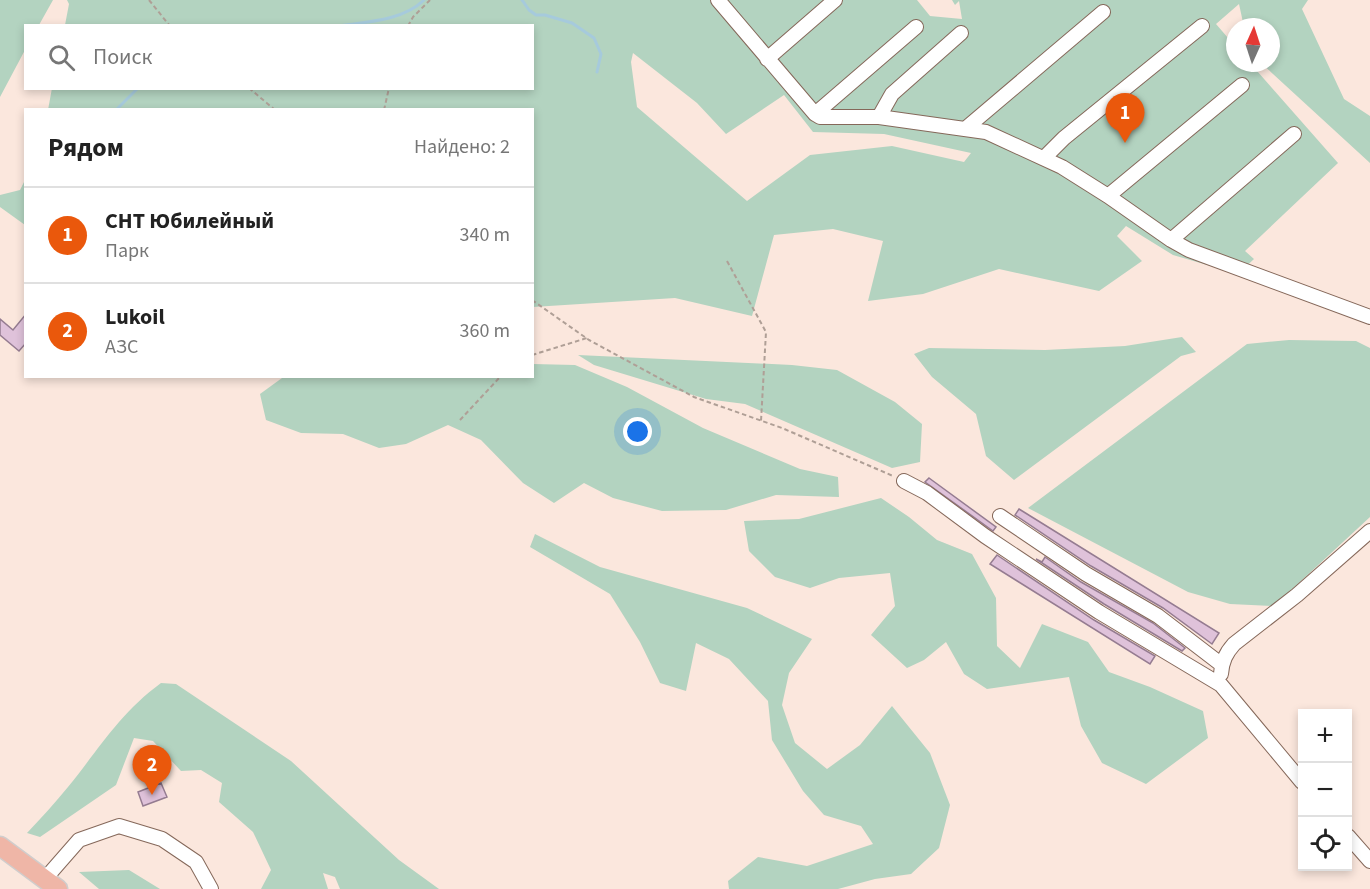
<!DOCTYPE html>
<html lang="ru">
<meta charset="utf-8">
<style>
body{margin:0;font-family:"Source Sans 3",sans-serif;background:#f2f2f2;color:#222}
.controls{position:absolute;right:18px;bottom:18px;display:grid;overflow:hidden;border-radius:0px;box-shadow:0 3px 9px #0003}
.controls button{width:54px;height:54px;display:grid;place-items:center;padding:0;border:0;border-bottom:2px solid #e0e0e0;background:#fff;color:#222;font:30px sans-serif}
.compass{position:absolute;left:1226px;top:18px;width:54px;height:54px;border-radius:50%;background:#fff;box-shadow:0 3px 9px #0003;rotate:3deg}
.you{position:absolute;left:638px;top:432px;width:21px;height:21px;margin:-15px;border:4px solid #fff;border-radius:50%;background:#1a73e8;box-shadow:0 0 0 9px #1a73e833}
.badge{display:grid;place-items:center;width:39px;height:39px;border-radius:50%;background:#ea580c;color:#fff;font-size:20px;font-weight:700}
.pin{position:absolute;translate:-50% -50px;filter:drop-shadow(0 2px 3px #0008)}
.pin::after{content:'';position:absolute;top:32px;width:21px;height:18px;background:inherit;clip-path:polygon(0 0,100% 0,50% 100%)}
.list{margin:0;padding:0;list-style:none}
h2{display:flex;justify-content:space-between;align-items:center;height:78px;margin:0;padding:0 24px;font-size:26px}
h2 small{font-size:20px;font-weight:400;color:#767676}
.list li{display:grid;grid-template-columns:39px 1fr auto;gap:18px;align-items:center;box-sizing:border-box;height:96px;padding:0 24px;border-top:2px solid #e0e0e0}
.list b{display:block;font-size:22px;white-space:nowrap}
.list p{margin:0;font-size:20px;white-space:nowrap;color:#767676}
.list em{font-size:20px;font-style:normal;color:#767676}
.icon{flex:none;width:33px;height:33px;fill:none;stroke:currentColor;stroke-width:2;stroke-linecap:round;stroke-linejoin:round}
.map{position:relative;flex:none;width:1370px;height:889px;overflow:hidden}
.search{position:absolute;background:#fff;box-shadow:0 3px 9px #0003;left:24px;top:24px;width:510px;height:66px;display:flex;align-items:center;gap:15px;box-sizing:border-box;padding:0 21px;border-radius:0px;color:#767676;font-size:22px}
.panel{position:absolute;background:#fff;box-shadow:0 3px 9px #0003;left:24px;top:108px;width:510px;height:270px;border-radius:0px}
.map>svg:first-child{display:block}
.green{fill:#b3d3c0;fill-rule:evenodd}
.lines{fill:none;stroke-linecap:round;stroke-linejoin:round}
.stream{stroke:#a6cadc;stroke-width:3}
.building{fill:#dfc2da;stroke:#957c91;stroke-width:1.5}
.minor-casing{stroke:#85685a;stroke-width:16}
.major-casing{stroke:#d0cdcc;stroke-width:21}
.path{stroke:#af9f96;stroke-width:2;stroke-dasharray:4.5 3;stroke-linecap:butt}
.minor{stroke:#fff;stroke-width:14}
.major{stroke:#efb6a7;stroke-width:18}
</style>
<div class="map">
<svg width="1370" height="889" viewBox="0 0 1370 889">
<rect width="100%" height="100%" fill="#fbe7dd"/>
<path class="green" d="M0 0H53L39 25 26 26 25 50 0 97Z
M67 0H917L930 16 962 19 959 1 955 5 952 0H1308L1302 9 1344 99 1370 116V163L1261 63H1271V27H1244L1239 4 1216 24 1235 46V63H1250L1338 163 1245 251 1254 259 1238 274 1173 255 1126 226 1117 236 1142 261 1099 291 999 269 923 294 868 301 883 241 833 229 774 235 752 316 675 298 533 307 532 110H48L52 88H532V26L65 25 69 4ZM633 53 697 103 726 134 784 95 813 132 884 134 971 153 964 162 892 146 810 155 747 201 637 107 631 62Z
M25 180V225L0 207V195L20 190Z
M1182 337 1196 352 1181 356 1014 480 986 456 976 414 932 377 914 354 929 348 1045 350 1125 346Z
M1289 340 1356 341 1370 348V517L1274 606 1230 604 1188 592 1028 508 1247 344Z
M578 355 792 365 837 370 895 402 922 424 920 462 892 468 745 404 706 399 594 365Z
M533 364 575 365 627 387 703 428 800 469 838 477 839 497 776 495 726 510 662 511 613 498 584 483 554 503 523 483 481 440 448 425 406 444 379 448 343 434 301 433 266 420 260 394 282 378 290 377 532 376Z
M881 498 909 517 937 540 972 554 996 598 997 646 1020 668 1042 624 1088 642 1109 672 1150 687 1203 711 1208 738 1146 784 1102 763 1081 726 1069 677 987 689 964 674 946 642 924 660 907 668 871 635 895 606 890 573 839 578 810 588 775 577 749 551 744 521 799 519Z
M535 534 600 567 747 608 812 639 789 673 782 705 795 743 827 769 860 745 892 706 930 753 950 805 939 848 911 874 875 879 838 889H729L728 881 758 857 807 866 873 844 861 826 824 815 803 791 772 740 768 701 729 659 696 643 686 691 660 683 640 642 610 594 530 547Z
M161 683 176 684 291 761 399 860 439 889H340L335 877 323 873 328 889H261L271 870 253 832 219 802 222 783 201 770 181 771 153 741 134 738 116 785 40 837 27 833C41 818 55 803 68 787 99 749 119 714 161 683Z
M129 870 160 889H99L79 872Z"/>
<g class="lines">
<path class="stream" d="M522 0 529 10 536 15H545L572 23 594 38 601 54 597 72
M338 26C365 22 403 21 424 0
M116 110 138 88"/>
</g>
<path class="building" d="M26 314V343L19 351 0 335V319L13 330Z
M929 478 996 527 993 531 925 482Z
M1019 509 1219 633 1212 644 1163 608 1091 566 1015 515Z
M997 555 1094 620 1155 656 1150 664 990 564Z
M1045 557 1081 582 1153 623 1185 648 1182 651 1104 604 1036 559 1042 562Z
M161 783 167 797 143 806 138 792Z"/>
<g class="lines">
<g class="minor-casing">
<path id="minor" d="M718 0 815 114 820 117H879L986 132 1062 167 1108 196 1171 240 1189 250 1370 317
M767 59 835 0
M815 114 916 27
M879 117 892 94 961 33
M965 129 1103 12
M1044 158 1064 138 1202 26
M1108 196 1242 85
M1171 240 1294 134
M904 481 927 493 985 536 1099 612 1221 685 1302 782
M1000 516 1086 574 1158 616 1222 665
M1221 674C1222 661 1226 653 1234 644L1297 595 1370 531
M1348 836 1370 861
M44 880 79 840 119 826 162 839 196 862 211 889"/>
</g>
<g class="major-casing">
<path id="major" d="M0 846 58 889"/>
</g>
<path class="path" d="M149 0 170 26
M408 26 413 17 430 0
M249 88 275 110
M384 110 389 88
M727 261 766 332 761 421
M532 300 589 340 694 397 782 428 893 476
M532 355 587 338
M460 420 501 376"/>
<use href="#minor" class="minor"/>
<use href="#major" class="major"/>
</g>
</svg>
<div class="controls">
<button>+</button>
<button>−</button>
<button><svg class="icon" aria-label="locate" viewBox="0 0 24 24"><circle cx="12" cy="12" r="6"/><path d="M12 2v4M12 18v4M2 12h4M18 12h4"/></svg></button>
</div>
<svg class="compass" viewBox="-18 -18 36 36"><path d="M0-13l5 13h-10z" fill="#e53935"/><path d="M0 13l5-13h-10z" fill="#767676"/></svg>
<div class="you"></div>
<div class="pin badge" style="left:1125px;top:143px">1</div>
<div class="pin badge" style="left:152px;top:795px">2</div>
<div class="search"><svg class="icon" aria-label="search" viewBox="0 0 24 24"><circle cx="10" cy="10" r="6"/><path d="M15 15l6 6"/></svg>Поиск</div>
<section class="panel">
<h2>Рядом<small>Найдено: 2</small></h2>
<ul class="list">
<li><span class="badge">1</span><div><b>СНТ Юбилейный</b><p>Парк</p></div><em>340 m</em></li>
<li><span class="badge">2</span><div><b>Lukoil</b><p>АЗС</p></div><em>360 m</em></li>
</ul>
</section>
</div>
